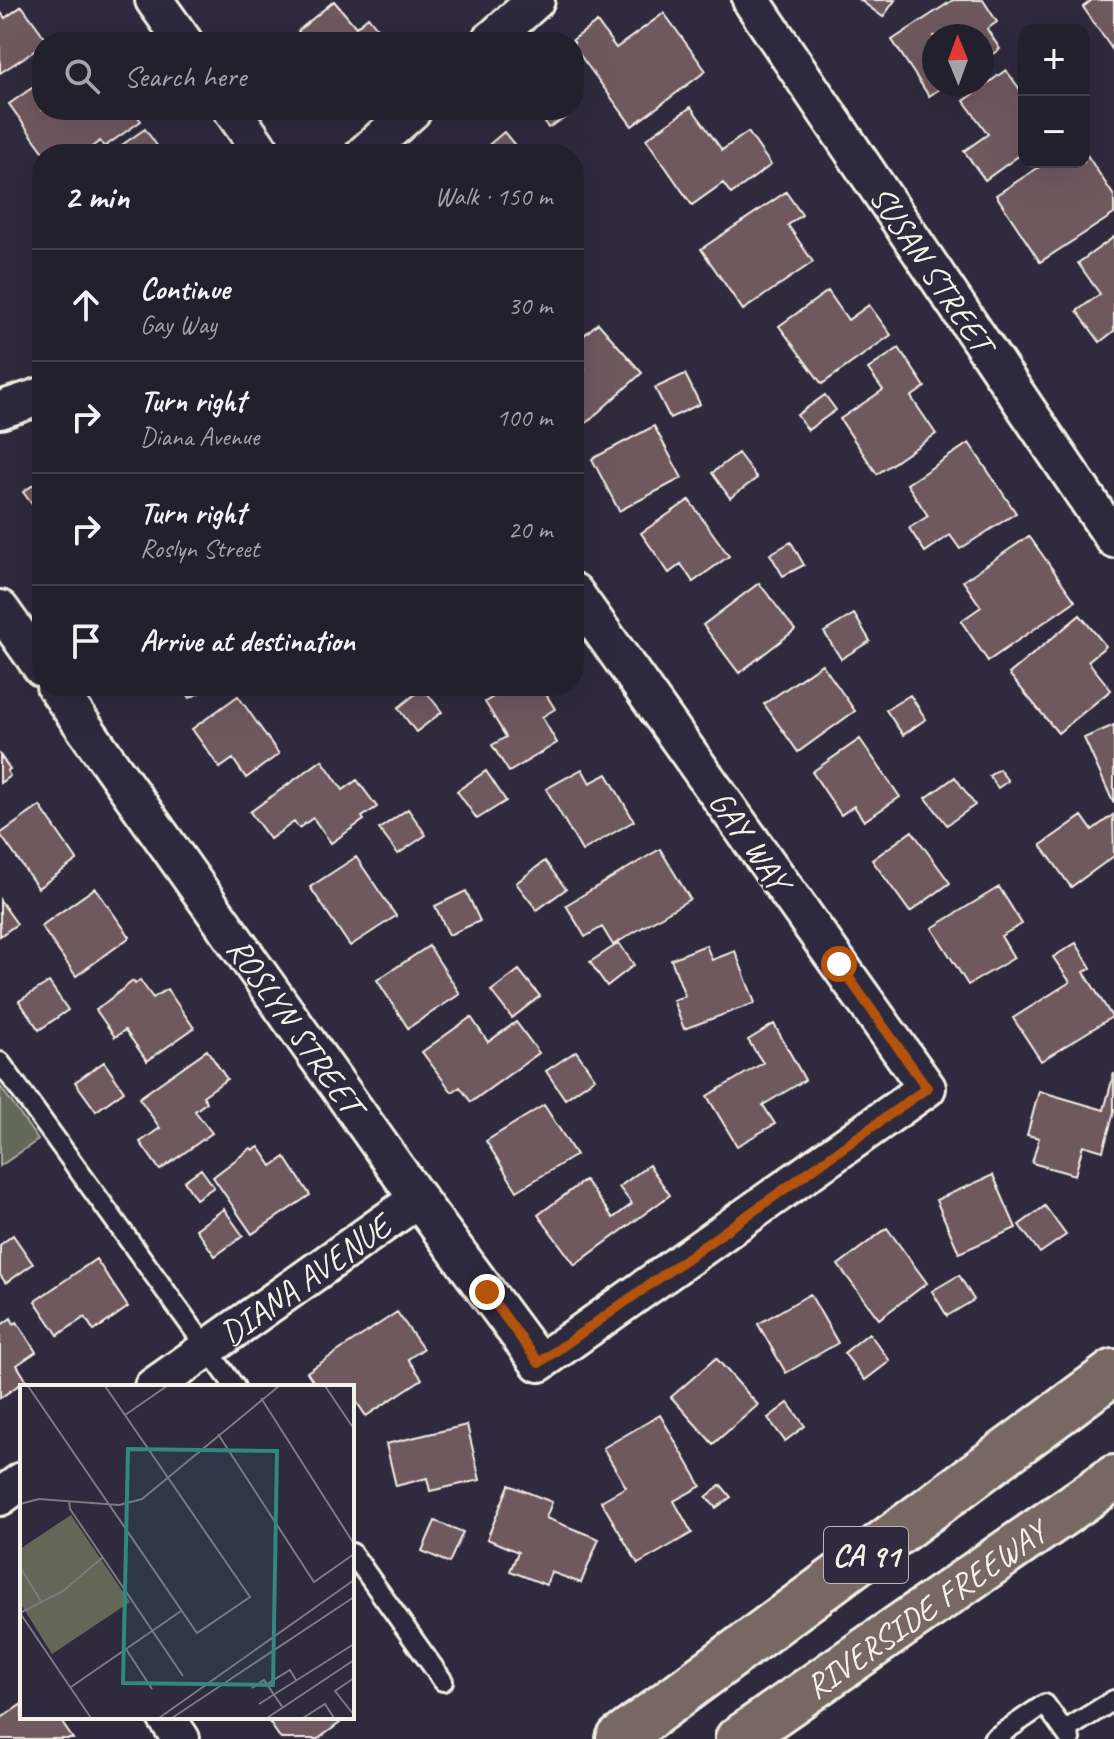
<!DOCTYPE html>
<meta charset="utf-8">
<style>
body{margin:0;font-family:Caveat,sans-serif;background:#2b2836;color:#f1f3f6}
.controls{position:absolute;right:24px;top:24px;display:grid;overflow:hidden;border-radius:16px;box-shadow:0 8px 32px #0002}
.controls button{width:72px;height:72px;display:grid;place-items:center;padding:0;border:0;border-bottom:2px solid #403e4a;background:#23202e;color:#f1f3f6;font:40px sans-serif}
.compass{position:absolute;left:922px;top:24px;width:72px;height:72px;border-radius:50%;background:#23202e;box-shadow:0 8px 32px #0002;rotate:359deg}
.stop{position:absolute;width:24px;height:24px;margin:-18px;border:6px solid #b45309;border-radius:50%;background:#fff}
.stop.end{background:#b45309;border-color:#fff;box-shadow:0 2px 8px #0008}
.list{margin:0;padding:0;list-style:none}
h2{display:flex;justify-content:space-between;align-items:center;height:104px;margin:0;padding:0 32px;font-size:34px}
h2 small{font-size:26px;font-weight:400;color:#a3a3aa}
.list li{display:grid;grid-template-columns:52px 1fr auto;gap:24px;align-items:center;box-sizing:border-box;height:112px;padding:0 32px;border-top:2px solid #403e4a}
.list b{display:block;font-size:30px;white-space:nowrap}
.list p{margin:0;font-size:26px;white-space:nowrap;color:#a3a3aa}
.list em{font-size:26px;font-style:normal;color:#a3a3aa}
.icon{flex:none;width:44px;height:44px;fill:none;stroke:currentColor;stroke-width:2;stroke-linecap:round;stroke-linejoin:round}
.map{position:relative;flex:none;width:1114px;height:1739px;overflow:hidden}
.search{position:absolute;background:#23202e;box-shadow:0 8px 32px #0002;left:32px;top:32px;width:552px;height:88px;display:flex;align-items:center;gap:20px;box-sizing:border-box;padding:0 28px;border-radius:32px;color:#a3a3aa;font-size:30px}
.panel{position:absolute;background:#23202e;box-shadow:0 8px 32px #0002;left:32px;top:144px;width:552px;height:552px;border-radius:32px}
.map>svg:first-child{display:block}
.green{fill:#646758;stroke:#acaca0;stroke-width:2}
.building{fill:#6f585f;stroke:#f4f1e8;stroke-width:2}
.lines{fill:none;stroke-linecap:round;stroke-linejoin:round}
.lane-casing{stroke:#f4f1e8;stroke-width:24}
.street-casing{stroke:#f4f1e8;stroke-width:42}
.highway-casing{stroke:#f4f1e8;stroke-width:50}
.lane{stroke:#2f2a3d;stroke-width:18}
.street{stroke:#2f2a3d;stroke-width:36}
.highway{stroke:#776864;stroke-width:44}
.route{stroke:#b45309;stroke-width:10}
.labels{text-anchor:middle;stroke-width:6;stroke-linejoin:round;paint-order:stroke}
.shield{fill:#2f2a3d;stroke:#b9b5b5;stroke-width:2}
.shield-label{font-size:32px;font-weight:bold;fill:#f4f1e8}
.street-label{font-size:34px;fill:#f4f1e8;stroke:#2f2a3d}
.inset-road{fill:none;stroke:#7e7a81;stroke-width:2}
.view{fill:#318880;fill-opacity:0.15;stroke:#318880;stroke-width:4}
.inset-edge{fill:none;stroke:#f4f1e8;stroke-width:4}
</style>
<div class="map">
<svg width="1114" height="1739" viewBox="0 0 1114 1739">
<rect width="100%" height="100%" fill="#2f2a3d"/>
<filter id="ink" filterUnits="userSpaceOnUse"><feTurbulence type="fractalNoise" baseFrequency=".0125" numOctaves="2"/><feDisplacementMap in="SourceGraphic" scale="16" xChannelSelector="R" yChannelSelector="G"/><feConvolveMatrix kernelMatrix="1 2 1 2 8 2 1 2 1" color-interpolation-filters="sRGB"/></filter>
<g filter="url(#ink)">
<path class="green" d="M0 1086 38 1140 0 1166Z"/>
<path class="building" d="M860 0H895L883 17Z
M953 0H983L997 22 987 29 1000 49 982 61V36H934V84H947L929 96 892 40Z
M1092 0H1114V52L1083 7Z
M334 1 356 27 368 17 388 42H307L298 31Z
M22 6 48 42H42V46L0 73V11L5 18Z
M664 13 706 71 632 126 574 47V42H570L597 22 616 48Z
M1006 70 1024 95V152L985 180 964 151 988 134 964 101Z
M42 81V110H133L141 121 104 147 100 141 82 154H45L9 104Z
M691 107 722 150 748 132 771 165 731 194 723 183 692 205 646 139Z
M537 110H565L568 116 548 128Z
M145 129 163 154H109Z
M504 132 522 154H478Z
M1087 155 1114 196V214L1040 262 996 195 1047 162H1068L1070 165 1075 162H1084V156Z
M786 192 802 215 788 225 813 262 743 310 701 249Z
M1114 237V331L1100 342 1077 311 1100 294 1078 263Z
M828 291 848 320 869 305 891 335 822 384 779 326Z
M598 323 642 373 575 433 574 379 585 369 574 356V344Z
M899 348 925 387 911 397 936 434 877 474 840 419 883 390 868 369Z
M685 374 700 404 670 418 655 388Z
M825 395 836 410 808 430 797 415Z
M654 426 682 478 619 511 592 459Z
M969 443 1016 513 960 549 950 535 925 552 909 528 928 516 907 484Z
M738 453 757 478 730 498 712 473Z
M42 479V518L23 492Z
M689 500 729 556 693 582 681 564 669 573 641 533Z
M1029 536 1075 601 988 661 961 621 981 607 963 581Z
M791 542 804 565 783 576 770 554Z
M759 583 795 630 739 673 703 625Z
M854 614 870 641 841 659 824 632Z
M1080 615 1106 646 1088 661 1111 690 1058 733 1009 674Z
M822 664 855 711 798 752 764 704Z
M182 686H211L190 698Z
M511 686H541L555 709 542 717 557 743 509 772 492 745 506 737 485 702Z
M423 688 442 712 416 732 398 708Z
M910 695 926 719 903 735 886 710Z
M238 696 279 754 246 778 233 759 220 768 192 729Z
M1114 725V802H1113L1084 738Z
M860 739 900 797 864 821 854 806 841 815 812 772Z
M0 755 10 769 7 771 10 776 0 783Z
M322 760 343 790 357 780 377 807 362 817 364 820 331 843 313 818 299 828 294 822 270 839 250 812Z
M582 769 590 783 607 774 634 821 582 851 546 789Z
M999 769 1008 781 998 788 989 776Z
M486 771 506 801 477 819 457 791Z
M955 777 975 805 947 825 926 798Z
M40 806 77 860 38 888 0 834Z
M408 809 426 835 398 854 379 829Z
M1113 815 1114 856 1071 887 1041 845 1082 816 1092 830Z
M912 831 950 883 910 912 872 860Z
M660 849 690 899 613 945 602 927 585 937 566 905Z
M356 857 396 916 350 946 310 887Z
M545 861 566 889 537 910 516 883Z
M999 887 1022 924 1001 936 1014 958 968 985 932 928Z
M95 888 130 937 76 976 41 926Z
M466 891 480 921 449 935 435 906Z
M0 900 17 924 0 936Z
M619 943 634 965 607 986 590 962Z
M1076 943 1091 968 1084 972 1112 1017 1041 1061 1013 1018 1070 982 1053 957Z
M706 945 712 960 735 951 755 1003 684 1029 673 1000 685 996 671 959Z
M429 946 460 994 408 1028 377 980Z
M519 970 540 996 512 1018 491 991Z
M140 980 153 998 167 989 194 1028 147 1061 125 1030 115 1037 96 1010 133 981 135 984Z
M49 982 68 1010 39 1030 19 1001Z
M471 1017 488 1042 516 1022 539 1053 471 1102 460 1087 452 1092 422 1052Z
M774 1024 805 1080 763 1105 775 1124 737 1146 707 1096 763 1063 748 1040Z
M207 1050 227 1079 203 1096 207 1102 195 1111 212 1133 160 1170 140 1142 160 1128 139 1098Z
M576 1051 595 1078 565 1099 546 1071Z
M104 1062 124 1091 96 1111 75 1082Z
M1114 1073V1112L1103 1151 1083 1145 1075 1175 1032 1163 1039 1138 1027 1135 1039 1091 1104 1110Z
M544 1105 576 1155 517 1191 486 1141Z
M259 1147 272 1166 285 1157 310 1195 252 1234 213 1177 251 1148 253 1150Z
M649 1165 670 1195 575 1265 538 1215 585 1180 613 1218 632 1204 619 1187Z
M201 1169 214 1187 196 1199 184 1181Z
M993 1175 1016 1228 959 1253 936 1200Z
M1045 1206 1066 1235 1040 1253 1019 1225Z
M224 1209 243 1236 215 1256 196 1229Z
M887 1228 927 1283 879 1319 838 1265Z
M13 1235 33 1264 6 1283 0 1275V1245Z
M96 1259 128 1307 94 1331 85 1317 58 1335 35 1301Z
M959 1275 974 1300 947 1316 932 1291Z
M810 1294 838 1343 786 1373 758 1324Z
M397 1312 423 1349 408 1359 422 1379 366 1416 352 1395V1387H317L307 1372Z
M11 1318 14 1324 17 1322 36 1352 17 1365 26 1380 0 1398V1326Z
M869 1333 890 1361 865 1380 844 1353Z
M716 1358 758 1405 713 1444 671 1397Z
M788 1403 805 1426 785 1441 768 1418Z
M660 1415 701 1486 674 1501 692 1533 638 1564 601 1501 626 1487 603 1448Z
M467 1425 480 1480 430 1491 427 1478 396 1486 386 1444Z
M509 1485 552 1502 546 1518 599 1539 581 1583 551 1572 546 1585 510 1571 518 1552 487 1539Z
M721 1485 731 1497 716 1508 706 1497Z
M435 1521 463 1532 449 1563 422 1551Z
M22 1704V1717H37L39 1720 44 1717H58L73 1739H0V1719Z
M276 1717H336L340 1723 318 1739H281L269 1722Z"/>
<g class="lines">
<g class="lane-casing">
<path id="lane" d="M0 1062 235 1387
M352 1553 443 1681
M1064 1731 1114 1700
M993 1739 1045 1704 1070 1739"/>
</g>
<g class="street-casing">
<g id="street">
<path d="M154 0 184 42"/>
<path id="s1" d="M751 0 1114 539"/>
<path d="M489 42 536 0"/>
<path d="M232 110 263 154"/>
<path d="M364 154 413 110"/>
<path d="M0 410 42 396"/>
<path d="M0 609 42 668"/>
<path id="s2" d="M55 686 418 1199 539 1363 927 1088 574 592"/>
<path id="s3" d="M153 1387 418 1199"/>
<path d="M0 1497 22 1481"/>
<path d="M166 1717 181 1739"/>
</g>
</g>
<g class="highway-casing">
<g id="highway">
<path d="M619 1739 1114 1372"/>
<path id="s4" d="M738 1739 1114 1478"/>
</g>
</g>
<use href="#lane" class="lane"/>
<use href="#street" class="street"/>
<use href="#highway" class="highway"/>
</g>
</g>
<g class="lines" filter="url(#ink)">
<path class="route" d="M487 1292 539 1363 927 1088 839 964"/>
</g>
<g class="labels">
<rect class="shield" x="824" y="1527" width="84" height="56" rx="6"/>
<g class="shield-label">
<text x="866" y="1566">CA 91</text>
</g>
<g class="street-label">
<text dy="12" stroke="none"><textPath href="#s1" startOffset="324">SUSAN STREET</textPath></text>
<text transform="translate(750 840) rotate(55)" y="12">GAY WAY</text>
<text dy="12" stroke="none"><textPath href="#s2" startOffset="416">ROSLYN STREET</textPath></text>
<text dy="12" stroke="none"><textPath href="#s3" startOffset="186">DIANA AVENUE</textPath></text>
<text dy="12" stroke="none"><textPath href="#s4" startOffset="228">RIVERSIDE FREEWAY</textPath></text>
</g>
</g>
<g transform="translate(20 1385)">
<rect width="334" height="334" fill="#2f2a3d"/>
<path d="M51 130 110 217 32 269 0 218V164Z" fill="#646758"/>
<path class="inset-road" d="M8 1 177 248 230 212 85 1M305 1 334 44M241 13 334 159M105 30 147 1M198 49 294 197 334 169M49 116 50 124 163 291M0 119 19 114 99 120 122 114 259 1M0 182 22 218M0 228 71 333M0 228 43 206 82 173M106 264 132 304M334 293 315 306 334 330M247 299 270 285 276 295M51 302 161 226M232 303 244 295 263 323M239 319 334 259M139 333 334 195M152 333 334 212M247 333 334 275M283 333 305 319 314 333"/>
<path class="view" d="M108 64 257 66 253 300 103 298Z"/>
<rect width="334" height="334" class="inset-edge"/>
</g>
</svg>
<div class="controls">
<button>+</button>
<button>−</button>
</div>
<svg class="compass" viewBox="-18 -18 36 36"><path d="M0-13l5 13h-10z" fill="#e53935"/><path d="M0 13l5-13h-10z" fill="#a3a3aa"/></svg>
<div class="stop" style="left:839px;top:964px"></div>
<div class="stop end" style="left:487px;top:1292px"></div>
<div class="search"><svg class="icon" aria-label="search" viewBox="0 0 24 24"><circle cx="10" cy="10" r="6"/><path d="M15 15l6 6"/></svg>Search here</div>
<section class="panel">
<h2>2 min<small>Walk · 150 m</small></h2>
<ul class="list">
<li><svg class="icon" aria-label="ahead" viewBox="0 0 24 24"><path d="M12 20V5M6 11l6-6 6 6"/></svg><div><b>Continue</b><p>Gay Way</p></div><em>30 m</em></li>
<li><svg class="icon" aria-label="right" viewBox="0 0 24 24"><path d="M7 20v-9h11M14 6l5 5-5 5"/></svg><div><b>Turn right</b><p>Diana Avenue</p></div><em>100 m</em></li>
<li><svg class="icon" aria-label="right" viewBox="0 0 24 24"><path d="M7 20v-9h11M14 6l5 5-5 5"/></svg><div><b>Turn right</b><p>Roslyn Street</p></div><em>20 m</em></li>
<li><svg class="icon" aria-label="arrive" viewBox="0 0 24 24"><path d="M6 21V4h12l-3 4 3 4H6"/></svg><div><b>Arrive at destination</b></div></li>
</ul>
</section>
</div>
